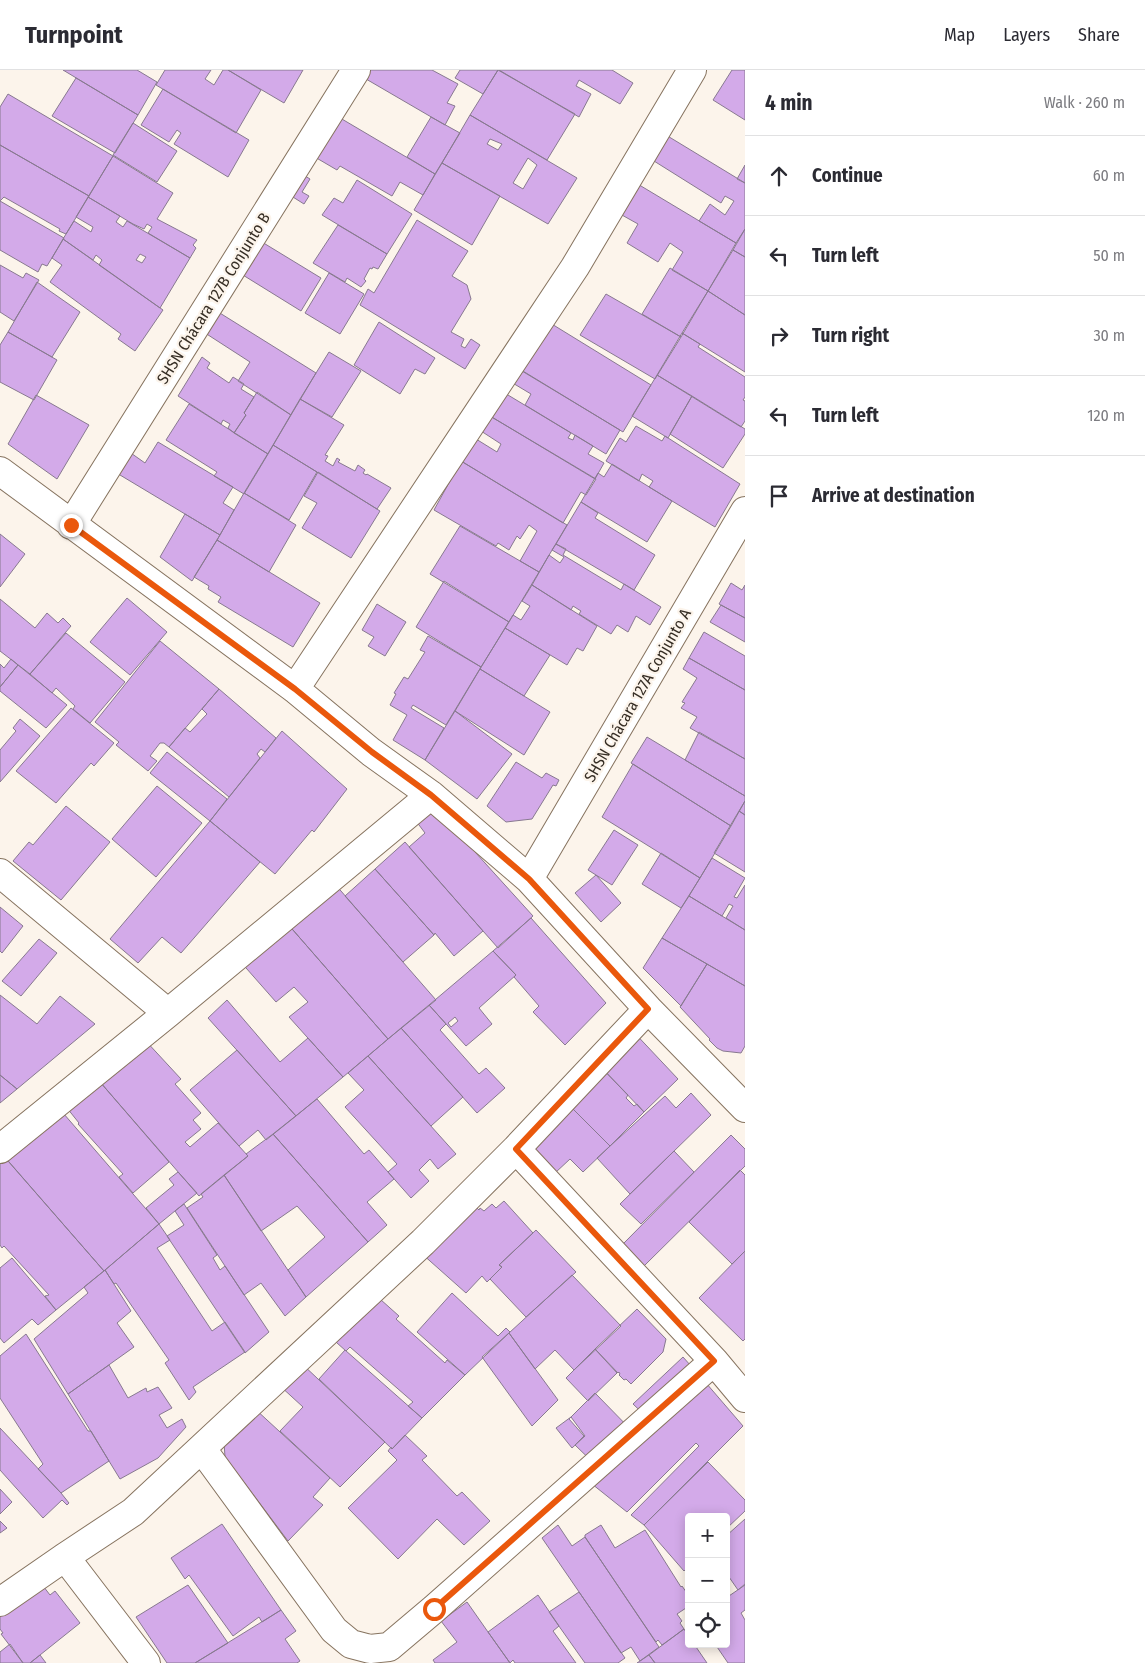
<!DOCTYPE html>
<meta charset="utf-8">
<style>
body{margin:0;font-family:"Fira Sans Condensed",sans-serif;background:#f2f2f3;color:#2b2b33}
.controls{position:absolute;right:15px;bottom:15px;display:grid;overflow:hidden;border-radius:5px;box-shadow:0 2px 12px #0003}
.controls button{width:45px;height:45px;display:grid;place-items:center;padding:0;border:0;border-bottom:1px solid #e1e1e2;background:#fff;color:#2b2b33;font:25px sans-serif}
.stop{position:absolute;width:15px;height:15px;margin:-11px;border:4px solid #ea580c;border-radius:50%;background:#fff}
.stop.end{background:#ea580c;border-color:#fff;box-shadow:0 1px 5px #0008}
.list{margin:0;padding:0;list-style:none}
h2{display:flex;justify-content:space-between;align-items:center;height:65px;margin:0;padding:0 20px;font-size:21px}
h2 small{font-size:16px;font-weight:400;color:#7c7c81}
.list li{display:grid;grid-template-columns:32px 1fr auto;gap:15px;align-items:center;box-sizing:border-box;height:80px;padding:0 20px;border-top:1px solid #e1e1e2}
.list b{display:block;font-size:19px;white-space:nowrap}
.list em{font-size:16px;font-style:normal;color:#7c7c81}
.icon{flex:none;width:28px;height:28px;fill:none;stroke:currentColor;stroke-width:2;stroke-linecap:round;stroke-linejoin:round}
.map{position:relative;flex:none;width:745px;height:1593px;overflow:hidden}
header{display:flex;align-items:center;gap:30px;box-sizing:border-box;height:70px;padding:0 25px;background:#fff;border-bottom:1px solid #e1e1e2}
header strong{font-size:24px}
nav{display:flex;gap:28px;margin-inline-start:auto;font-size:18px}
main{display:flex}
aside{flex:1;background:#fff}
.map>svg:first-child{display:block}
.building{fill:#d3aae9;stroke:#887990;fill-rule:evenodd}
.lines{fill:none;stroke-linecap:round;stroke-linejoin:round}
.minor-casing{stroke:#86735f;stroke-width:30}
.minor{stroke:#fff;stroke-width:28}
.route{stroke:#ea580c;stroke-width:6}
.labels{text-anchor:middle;stroke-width:4.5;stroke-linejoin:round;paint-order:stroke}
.street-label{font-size:16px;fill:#362e25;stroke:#fcf4eb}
</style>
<header>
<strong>Turnpoint</strong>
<nav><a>Map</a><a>Layers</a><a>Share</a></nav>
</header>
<main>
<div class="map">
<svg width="745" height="1593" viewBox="0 0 745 1593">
<rect width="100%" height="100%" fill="#fcf4eb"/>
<path class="building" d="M63 0H137L157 12 138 45Z
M165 0H211L205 9 214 15 223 0H228L261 20 236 63 156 15Z
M228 0H303L284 33Z
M356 0H432L458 14 447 33 455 36 445 55 354 2Z
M460 0H498L483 24 455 8Z
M498 0 575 44 547 90 470 45Z
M499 0H612L633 13 620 34 579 10 576 16 591 24 579 47Z
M732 0H745V50L713 30Z
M76 8 138 45 115 83 52 46Z
M163 19 249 70 228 107 174 74 181 63 177 60 169 72 141 55Z
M8 24 113 86 89 126 0 75V37Z
M330 42 435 104 423 125 400 112 392 126 340 96 337 100 308 83Z
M470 45 577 108 548 154 442 93ZM490 69 502 74 498 80 487 74ZM528 88 537 95 523 119 513 113Z
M431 47 460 63 435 104 407 87Z
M133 53 177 81 157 112 113 85Z
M661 62 745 113V159L736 173 699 151 710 134 725 145 734 131 725 126 721 133 646 86Z
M0 75 89 126 66 164 59 161 60 159 4 127 0 131Z
M113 86 173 123 157 149 197 170 193 175 196 178 190 188 148 163 152 157 147 154 144 159 133 154 88 127Z
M442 93 500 126 472 175 414 140Z
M745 95V113L737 109Z
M297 101 310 109 302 122 309 126 304 134 285 122Z
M357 110 412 144 387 184 322 145 334 128 343 133Z
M631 110 736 173 708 221 672 200 683 182 670 173 658 192 627 173 638 154 613 140Z
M88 127 120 146 116 152 123 157 127 151 190 188 160 238 99 195 102 190 96 185 93 190 63 169 74 151 91 162 93 157 76 147ZM140 184 146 187 142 193 136 190Z
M0 131 64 168 47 196 42 194 38 202 0 180Z
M417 150 468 181 452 206 467 215 471 229 451 262 464 269 461 276 465 278 471 269 480 275 465 299 360 235 368 219 374 223Z
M338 155 387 184 378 199 373 197 372 199 370 198 364 209 366 211 361 217 347 208 345 212 313 193Z
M745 159V187L733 180Z
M63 169 163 240 135 281 118 269 121 264 50 212 62 195 52 188Z
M257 169 321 208 301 241 238 202Z
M733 180 745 187V245L708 221Z
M0 195 23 208 26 203 39 210 14 251 0 242Z
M670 198 708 221 681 267 642 244Z
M329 203 364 224 340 264 305 243Z
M37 212 80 242 52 287 8 262Z
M708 221 745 245V302L682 263Z
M606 224 681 267 655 309 580 265Z
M215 240 316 303 291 345 238 311 250 292 202 261Z
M542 248 651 315 623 362 513 295Z
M379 252 435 288 425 304 415 299 400 324 354 295Z
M8 262 57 290 34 330 0 312V275Z
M682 263 700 274 698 277 745 307V327L743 330 745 331V351L741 357 657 305Z
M329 282 361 301 332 347 300 329Z
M202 287 210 293 207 298 229 313 233 307 244 314 241 319 254 327 244 343 246 345 234 363 228 358 230 354 223 350 221 354 178 326Z
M517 298 620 360 606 384 525 335 531 324 511 312Z
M657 305 692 326 668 368 632 346Z
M257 322 291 345 268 384 234 363 246 345 244 343Z
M503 322 571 363 568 368 573 370 575 365 593 376 588 384 604 393 595 409 490 346Z
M36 325 89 355 57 409 8 374Z
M692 326 745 359V364L723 398 670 364Z
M300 329 344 355 325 385 328 386 325 391 333 396 337 388 340 390 338 392 355 401 358 395 365 400 363 403 366 405 367 404 391 418 377 439 273 375Z
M189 334 268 384 244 424 214 406 217 402 166 370Z
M490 346 596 409 586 425 581 422 563 453 461 391 476 369 497 382 501 374 481 361Z
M636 356 662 371 665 366 740 414 715 457 649 417 653 411 642 404 639 411 606 391 620 368 626 372Z
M158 372 233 417 223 433 234 440 220 465 115 402 128 381 145 393Z
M273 375 317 402 289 450 244 423Z
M461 391 567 455 539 502 520 491 537 461 529 455 520 469 517 466 509 480 498 473 496 476 434 440Z
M612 394 672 431 647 472 581 432 598 403 604 407Z
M318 402 380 441 351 488 302 458 317 433 304 426Z
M244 423 296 455 269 502 217 470Z
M581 432 598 443 595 448 655 485 634 520 556 474Z
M185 444 220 465 192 511 160 487Z
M460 456 539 502 509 552 430 504Z
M0 464 25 484 0 517Z
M217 470 320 533 293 577 218 532 221 527 208 519 209 516 194 507Z
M556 474 566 479 563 485 621 520 624 514 661 537 650 555 636 546 628 562 617 555 611 564 579 544 581 541 573 536 571 540 532 515 549 485 560 493 564 487 552 480Z
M444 511 509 552 481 597 416 557Z
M731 513 742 520 745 515V548L719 534Z
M532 515 597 556 583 581 577 578 567 595 505 558 513 545 521 550 530 536 522 531Z
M127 528 167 562 130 605 90 572Z
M0 529 35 558 47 543 58 553 63 548 71 556 30 604 0 581Z
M377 534 406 552 385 586 368 576 374 567 362 560Z
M721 535 745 548V572L710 552Z
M505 558 550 585 524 626 480 599Z
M704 562 745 586V620L689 588Z
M66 563 125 612 90 653 73 639 75 636 56 618 52 623 30 604Z
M428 566 481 597 446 655 413 635 411 638 444 658 425 690 393 670 407 645 390 635 396 624 394 623 404 607 408 609 425 582 420 580Z
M160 571 219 619 169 677 164 673H160L150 686 157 691 148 701 116 675 119 672 95 652Z
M689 588 745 620V689L690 658 697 647 681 638 685 633 682 632 697 608 683 599Z
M11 589 18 595 0 617V594L4 598Z
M18 595 67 635 46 658 0 621V617Z
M480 599 550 642 524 685 455 641Z
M219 619 276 668 265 682 261 679 257 684 260 688 229 727 169 677 185 658 190 662 207 644 202 639Z
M71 638 114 673 94 696 91 693 56 733 16 701Z
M455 641 512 684 477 729 425 690Z
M20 649 40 666 0 712V680L16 661 13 658Z
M282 661 347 719 314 762 312 760 275 804 210 751Z
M699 662 745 689V726L685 690Z
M647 667 745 726V731L731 756 631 693Z
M167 682 227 729 210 751 150 703Z
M516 692 542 708 546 703 559 710 556 716 553 715 532 749 506 752 487 736Z
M633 694 731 756 700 808 602 747Z
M157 716 202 753 156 807 112 769Z
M745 731V745L739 741Z
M66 736 110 772 61 830 13 791 29 772 33 775Z
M437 740 533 846 498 878 409 777 425 763 413 747Z
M739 741 745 745V802L714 783Z
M210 751 260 792 181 883 162 867 138 893 110 869Z
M614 760 638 775 612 815 588 800Z
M405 772 483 861 454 886 435 863 434 865 375 799Z
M661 783 700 808 681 838 642 814Z
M712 788 745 808 734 827 737 828 745 815V860L726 848 733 836 729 834 722 846 689 826Z
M375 799 434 865 403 892 345 826Z
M596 805 621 833 601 852 575 823Z
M334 813 436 930 388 969 286 852Z
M689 826 745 860V916L662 868Z
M0 837 23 856 2 883 0 881Z
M531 848 606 933 565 975 533 942 539 936 514 907 516 905 493 881Z
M286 852 388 969 343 1007 289 947 308 932 294 917 276 932 239 890Z
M662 868 707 894 681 936 643 898Z
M39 869 57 883 21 926 2 911Z
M493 881 516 905 479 938 492 954 466 976 429 935ZM455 947 458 951 451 957 448 953Z
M707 894 745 916V976L741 983 723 981 717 978 709 970 710 969 680 937Z
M0 925 37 954 60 926 95 954 17 1019 0 1005Z
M227 930 280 992 308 968 343 1007 296 1046 208 948Z
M429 935 446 954 440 960 479 1004 486 998 505 1018 477 1043 401 958Z
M629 957 678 1009 644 1042 596 992Z
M401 958 463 1027 431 1056 368 986Z
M144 969 181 1009 175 1014 201 1043 193 1050 201 1059 185 1072 190 1077 218 1053 248 1086 199 1126 94 1005Z
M237 980 296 1046 266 1070 258 1060 239 1076 190 1020Z
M368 986 456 1084 438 1099 430 1089 419 1100 429 1111 411 1128 388 1102 397 1094 345 1037 364 1020 348 1003Z
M596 992 628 1025 626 1028 634 1036 637 1034 644 1042 610 1076 559 1025Z
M0 1005 17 1019 0 1033Z
M94 1005 169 1092 133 1123 119 1107 123 1104 78 1054 79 1053 67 1038Z
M691 1023 711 1045 630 1124 597 1088 665 1026 676 1038Z
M560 1026 610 1076 583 1102 570 1089 555 1103 523 1071Z
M317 1029 364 1084 369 1080 394 1109 367 1132 387 1155 368 1172 273 1064Z
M57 1036 159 1154 104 1201 1 1083Z
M273 1064 368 1172 306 1227 288 1200 325 1167 297 1136 261 1161 224 1105 248 1086 246 1084Z
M731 1065 745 1079V1096L644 1196 623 1174Z
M674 1081 694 1102 641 1154 620 1134Z
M3 1085 104 1201 56 1240 45 1226 49 1225 4 1176 2 1178 0 1175V1088Z
M740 1100 745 1105V1181L732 1194 689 1152Z
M178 1102 197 1123 159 1154 146 1138 174 1115 169 1109Z
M224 1105 306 1227 285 1246 261 1213 244 1225 187 1138 203 1127 201 1124Z
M504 1131 533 1163 499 1195 502 1197 487 1212 482 1206 466 1223 421 1183 456 1149 461 1154 477 1138 479 1140 480 1138 484 1141 492 1134 496 1138Z
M184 1134 217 1185 213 1188 220 1200 225 1196 269 1262 245 1283 167 1166 184 1155 175 1141Z
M159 1154 170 1170 157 1178 212 1261 225 1252 245 1282 193 1317 196 1322 189 1330 165 1293 169 1290 116 1213 114 1214 105 1200Z
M536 1160 576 1202 526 1247 490 1209 502 1197 499 1195Z
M745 1181V1269L743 1271 699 1228Z
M12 1188 56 1240 38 1255 32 1249 4 1273 0 1268V1198Z
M105 1200 131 1241 117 1253 134 1277 68 1324 34 1269 88 1223 84 1217Z
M572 1205 621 1256 574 1300 555 1280 535 1299 509 1263Z
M371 1221 399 1246 396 1249 445 1293 447 1290 465 1305 422 1348 408 1336 413 1332 350 1277 346 1281 327 1264Z
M452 1223 498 1266 506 1258 510 1262 465 1305 417 1262Z
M637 1239 666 1269 663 1282 631 1314 626 1309 624 1310 619 1305 620 1304 619 1302 618 1303 595 1279Z
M509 1263 558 1330 532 1356 482 1287Z
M26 1264 88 1361H91L109 1391 61 1423 38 1399 43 1394 0 1328V1286Z
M595 1279 617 1303 588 1331 566 1308Z
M345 1280 422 1348 392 1379 319 1309Z
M683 1287 699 1305 652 1352 633 1334Z
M301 1293 385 1372 340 1417 280 1361 303 1337 279 1315Z
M109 1295 128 1328 146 1318 147 1322 158 1317 172 1338 159 1345 167 1358 182 1349 186 1357 158 1388 120 1409 68 1324Z
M700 1306 743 1356 644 1455 631 1445 699 1376 696 1373 627 1442 592 1414Z
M595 1323 637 1366 603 1402 575 1375 584 1366 569 1349Z
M254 1338 330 1408 313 1427 323 1435 288 1471 225 1387 224 1372Z
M571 1347 585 1366 572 1378 556 1358Z
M0 1358 61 1423 69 1433 67 1435 62 1430 43 1448 0 1400Z
M405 1365 427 1386 422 1390 457 1426 462 1422 490 1451 464 1475 437 1449 398 1489 348 1438 397 1390 388 1381 391 1377 392 1379Z
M708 1392 745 1430V1441L726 1459V1447H689V1496L684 1501 644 1455Z
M0 1419 12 1432 0 1444Z
M745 1449V1514L738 1520 729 1507 726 1509V1466Z
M0 1451 7 1458 0 1463Z
M222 1454 281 1540 262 1552 259 1547 233 1566 189 1505 185 1509 171 1488Z
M558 1455 572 1476 585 1467 659 1577 640 1591 631 1577 621 1583 542 1468Z
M601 1455 615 1478 645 1460 681 1517 682 1516 689 1526V1536L677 1544 682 1551 680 1553 684 1559 662 1575 658 1570 656 1572 585 1467V1465Z
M37 1508 50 1525 55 1521 80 1553 30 1593H23L1 1564 3 1563 0 1559V1538Z
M188 1515 228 1573 195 1593H167L136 1547Z
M745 1515V1540L741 1543 745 1550V1593H728L715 1574H726V1528Z
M579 1522 625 1588 618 1593H585L549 1542Z
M538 1525 559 1556 553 1561 576 1593H515L513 1590 510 1593 488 1562Z
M467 1532 488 1562 510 1593H435L433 1590 457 1572 441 1551Z
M281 1540 296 1561 285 1569 300 1591 297 1593H195Z
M684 1559 689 1567V1574H694L707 1593H655L649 1585Z
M10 1574 23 1593H0V1582Z
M40 1585 46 1593H30Z
M649 1585 655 1593H637Z"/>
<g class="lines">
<g class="minor-casing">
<path id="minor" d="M0 401 295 619 371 682 431 725 529 809 648 939 745 1038
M71 455 356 0
M295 619 575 197 692 0
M0 803 168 943
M529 809 745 441
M0 1079 168 943 431 725
M516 1079 714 1291 745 1328
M202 1379 334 1560 351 1574 370 1579 389 1577 434 1539 714 1291
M65 1487 146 1593
M0 1532 65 1487 133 1442 423 1172 516 1079 648 939"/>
</g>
<use href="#minor" class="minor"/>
</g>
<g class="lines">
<path class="route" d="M71 455 295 619 372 682 431 725 529 809 648 939 516 1079 714 1291 434 1539"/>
</g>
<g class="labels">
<g class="street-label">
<text transform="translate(213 228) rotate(-58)" y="6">SHSN Chácara 127B Conjunto B</text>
<text transform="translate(637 625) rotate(-60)" y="6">SHSN Chácara 127A Conjunto A</text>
</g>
</g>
</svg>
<div class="controls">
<button>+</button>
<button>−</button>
<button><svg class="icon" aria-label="locate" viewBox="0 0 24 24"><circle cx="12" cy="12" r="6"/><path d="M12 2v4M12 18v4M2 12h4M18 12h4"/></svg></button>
</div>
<div class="stop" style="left:434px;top:1539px"></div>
<div class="stop end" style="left:71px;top:455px"></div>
</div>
<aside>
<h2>4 min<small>Walk · 260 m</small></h2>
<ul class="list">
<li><svg class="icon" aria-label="ahead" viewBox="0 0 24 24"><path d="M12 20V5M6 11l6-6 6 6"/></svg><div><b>Continue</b></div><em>60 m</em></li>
<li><svg class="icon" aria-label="left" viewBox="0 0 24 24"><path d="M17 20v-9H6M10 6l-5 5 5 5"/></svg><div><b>Turn left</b></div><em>50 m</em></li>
<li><svg class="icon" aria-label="right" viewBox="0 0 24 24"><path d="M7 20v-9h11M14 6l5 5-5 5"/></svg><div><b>Turn right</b></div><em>30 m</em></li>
<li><svg class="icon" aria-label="left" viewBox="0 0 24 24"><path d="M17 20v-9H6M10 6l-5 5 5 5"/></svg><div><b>Turn left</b></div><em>120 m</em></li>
<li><svg class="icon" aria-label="arrive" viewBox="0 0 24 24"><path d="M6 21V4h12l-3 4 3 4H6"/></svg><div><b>Arrive at destination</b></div></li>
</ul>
</aside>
</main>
